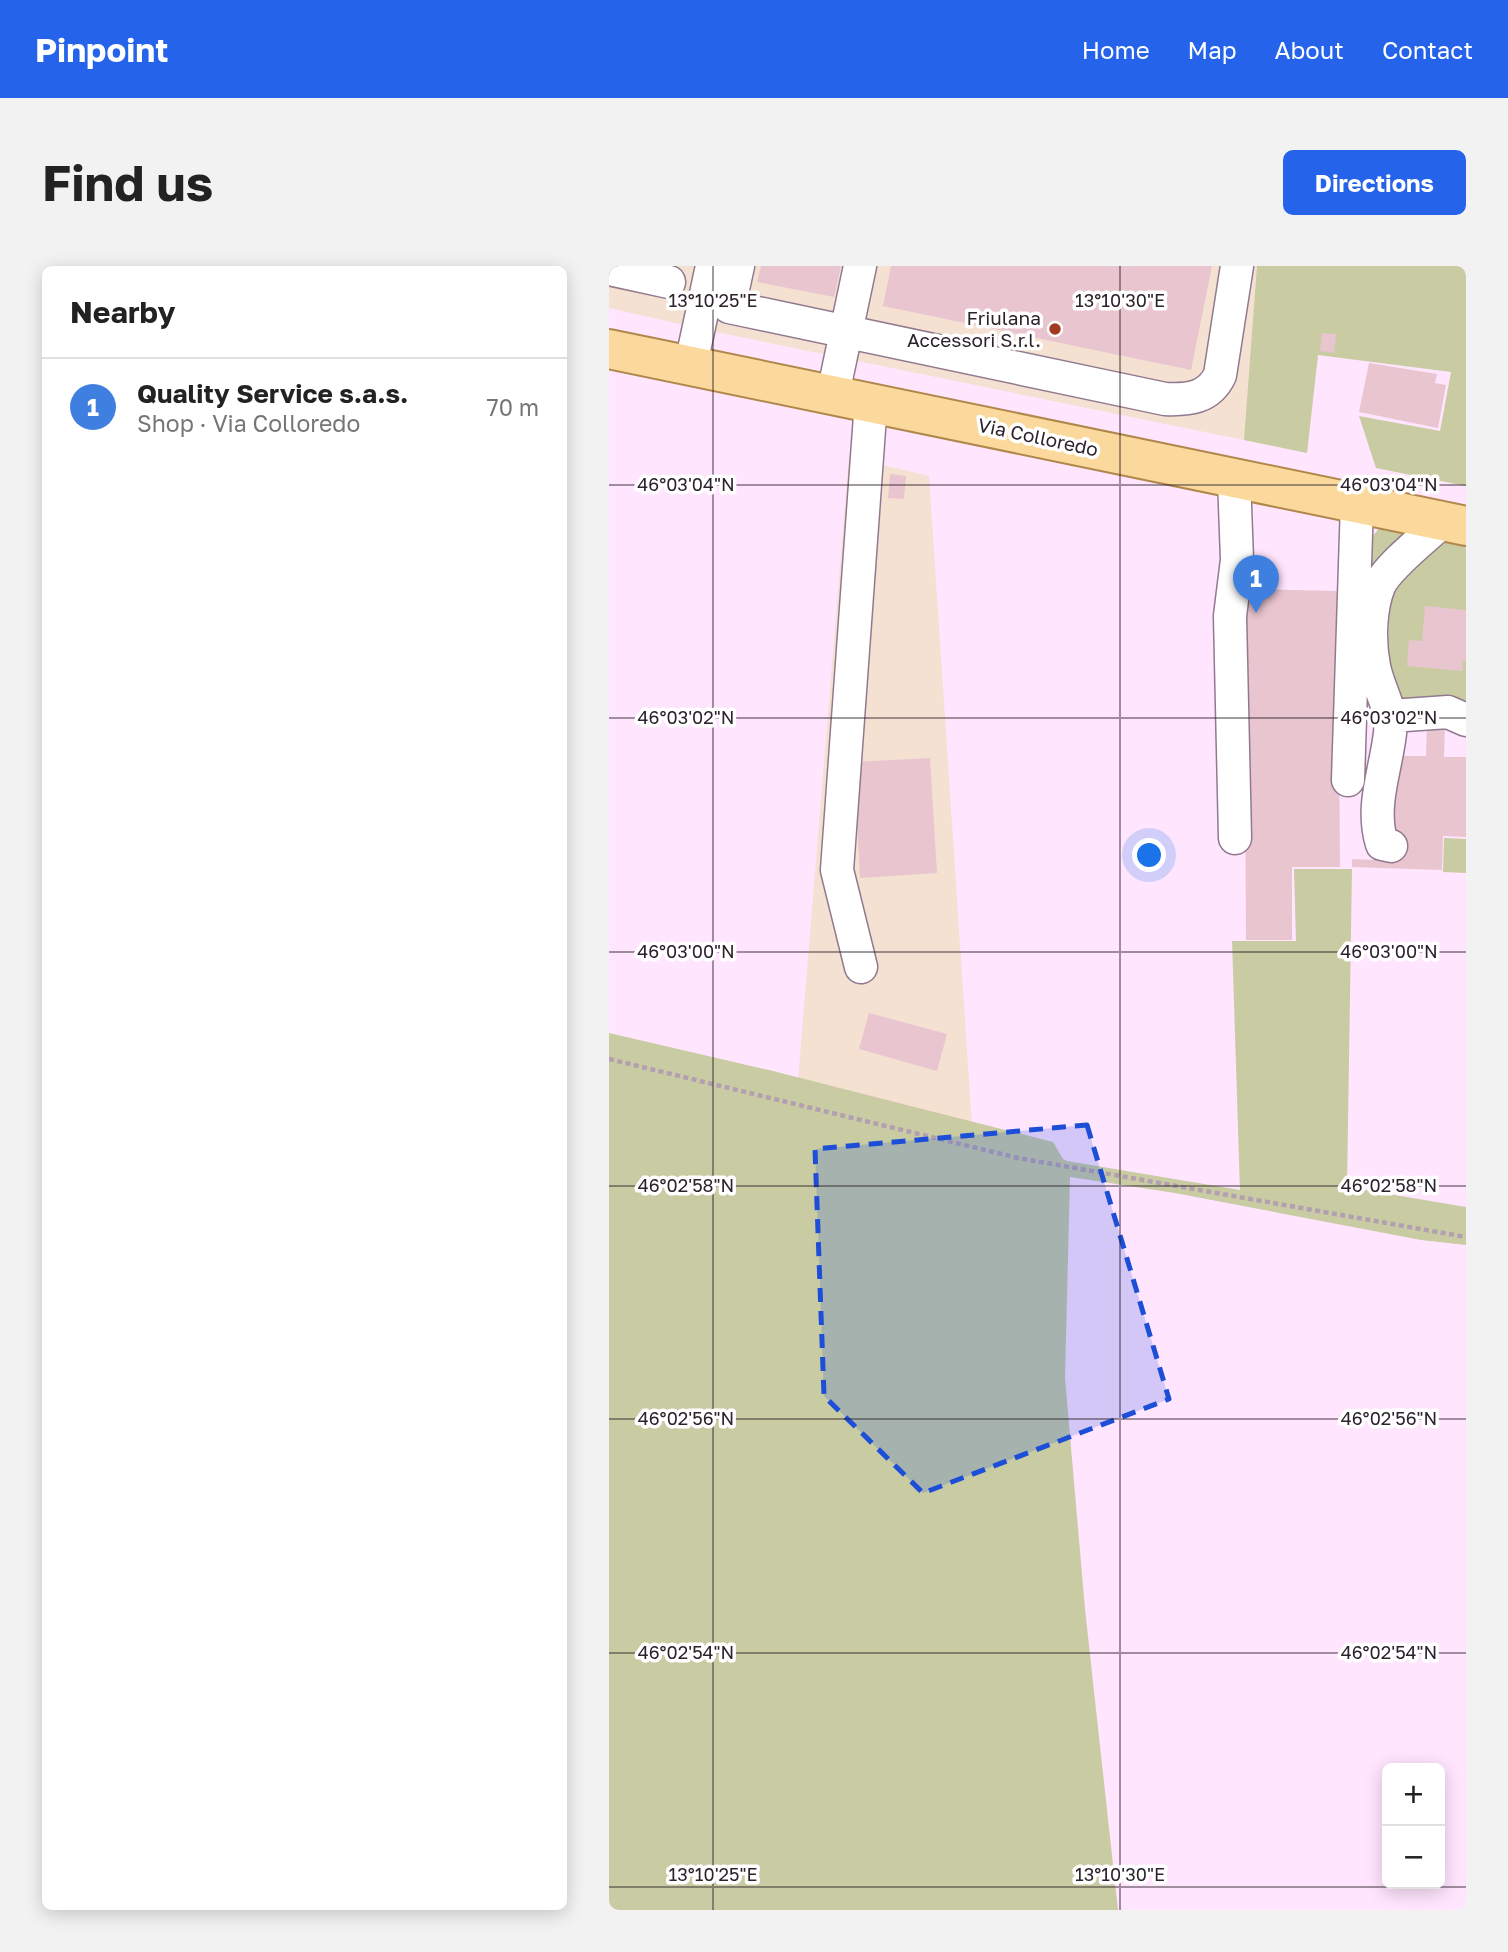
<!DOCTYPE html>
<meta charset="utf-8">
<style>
body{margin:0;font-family:"Golos Text",sans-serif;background:#f2f2f2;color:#222}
.controls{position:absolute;right:21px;bottom:21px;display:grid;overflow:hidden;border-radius:10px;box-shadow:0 4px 18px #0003}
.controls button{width:63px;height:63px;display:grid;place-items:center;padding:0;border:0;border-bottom:2px solid #e0e0e0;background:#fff;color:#222;font:35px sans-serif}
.you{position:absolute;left:541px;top:590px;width:24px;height:24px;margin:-18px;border:5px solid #fff;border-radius:50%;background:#1a73e8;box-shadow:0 0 0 10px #1a73e833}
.badge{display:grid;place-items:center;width:46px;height:46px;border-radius:50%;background:#2563eb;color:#fff;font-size:23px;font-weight:700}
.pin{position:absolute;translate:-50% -58px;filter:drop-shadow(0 2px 4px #0008)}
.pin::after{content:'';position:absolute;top:37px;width:24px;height:21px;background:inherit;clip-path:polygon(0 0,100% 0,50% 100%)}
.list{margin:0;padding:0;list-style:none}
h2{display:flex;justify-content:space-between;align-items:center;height:91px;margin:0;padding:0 28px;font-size:30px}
h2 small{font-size:23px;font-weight:400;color:#767676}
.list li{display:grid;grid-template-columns:46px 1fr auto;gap:21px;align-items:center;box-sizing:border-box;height:98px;padding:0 28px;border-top:2px solid #e0e0e0}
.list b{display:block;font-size:26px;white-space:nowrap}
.list p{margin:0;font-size:23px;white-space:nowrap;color:#767676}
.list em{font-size:23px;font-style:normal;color:#767676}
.map{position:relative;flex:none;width:857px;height:1644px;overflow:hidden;border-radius:10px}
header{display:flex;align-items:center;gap:42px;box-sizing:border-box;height:98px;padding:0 35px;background:#2563eb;color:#fff}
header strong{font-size:33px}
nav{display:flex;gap:38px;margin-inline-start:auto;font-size:24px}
.intro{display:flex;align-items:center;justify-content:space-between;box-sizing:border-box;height:168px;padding:0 42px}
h1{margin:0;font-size:49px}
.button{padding:18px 32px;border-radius:10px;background:#2563eb;color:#fff;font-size:24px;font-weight:700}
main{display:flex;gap:42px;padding:0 42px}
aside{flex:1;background:#fff;border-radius:10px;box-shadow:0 4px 18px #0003}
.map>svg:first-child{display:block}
.industrial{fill:#f4e1d1}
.green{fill:#c9cba3}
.building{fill:#e9c5cf}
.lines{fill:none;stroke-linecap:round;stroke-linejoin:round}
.minor-casing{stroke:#917a90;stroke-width:35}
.major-casing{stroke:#b1884b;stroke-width:42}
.path{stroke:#b39fb2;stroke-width:4.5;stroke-dasharray:5 3.5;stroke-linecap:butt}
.minor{stroke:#fff;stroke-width:32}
.major{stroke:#fbd99d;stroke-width:38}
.marked{fill:#1d4ed8;fill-opacity:0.2;stroke:#1d4ed8;stroke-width:5;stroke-dasharray:14 9;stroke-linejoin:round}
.ticks{fill:none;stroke:#2b222b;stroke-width:2;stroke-opacity:0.45}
.poi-dot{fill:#a23a1f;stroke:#fff;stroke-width:2.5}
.labels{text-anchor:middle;stroke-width:7;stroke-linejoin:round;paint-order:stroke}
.poi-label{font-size:19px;fill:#2b222b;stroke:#fff;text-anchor:end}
.street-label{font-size:19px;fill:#2b222b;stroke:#fff}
.ticks-label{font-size:18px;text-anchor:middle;fill:#2b222b;stroke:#fff;stroke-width:7;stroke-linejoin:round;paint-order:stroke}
</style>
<header>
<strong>Pinpoint</strong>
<nav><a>Home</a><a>Map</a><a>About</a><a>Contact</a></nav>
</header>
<div class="intro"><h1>Find us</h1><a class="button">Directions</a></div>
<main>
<aside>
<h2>Nearby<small></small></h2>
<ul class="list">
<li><span class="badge" style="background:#3f7fe0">1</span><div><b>Quality Service s.a.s.</b><p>Shop · Via Colloredo</p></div><em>70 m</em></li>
</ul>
</aside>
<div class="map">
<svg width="857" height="1644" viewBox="0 0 857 1644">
<rect width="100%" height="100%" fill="#ffe5fe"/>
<path class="industrial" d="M0 0H719L698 187 102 65 0 42Z
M240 191 320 210 364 875 188 827Z"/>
<path class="green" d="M648 0H857V220L767 202 750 150 831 165 842 106 709 89 698 187 635 174Z
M773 259 857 277V444L795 436 777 419 782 314 753 329 755 280Z
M835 572 857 573V607L834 606Z
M685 603H743L738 921 857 941V979L812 974 566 927 461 911 456 1112 476 1343 509 1644H0V767L164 805 444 876 454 893 458 895 631 924 623 675H687Z"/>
<path class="building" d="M152 0H232L225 31 148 16Z
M282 0H603L582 104 274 40Z
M713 67 727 68 725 87 711 85Z
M760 97 828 108 826 117 837 119 829 162 750 146Z
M281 208 297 210 295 233 279 232Z
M632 323 729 325 731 601H683V674H637L636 488Z
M816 340 857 344V395H853L854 405 798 400 800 374 813 375Z
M818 457 836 458 835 491H857V571L834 570 833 604 743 601V593L791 595 792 569H781L783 490H817Z
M321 492 328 607 251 612 245 496Z
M260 747 338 768 328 805 250 783Z"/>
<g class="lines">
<g class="minor-casing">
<path id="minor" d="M129 0 120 41 556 133C580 134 600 132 611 109L628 0
M0 3 60 16
M82 98 103 0
M224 128 251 0
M625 212 628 294 621 350 626 572
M782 450 839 446 857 454
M739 514 748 237
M782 580 773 578C761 540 777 504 781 467 784 442 769 423 765 400 760 375 761 343 770 320 778 301 818 270 834 255
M252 701 228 604 262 136"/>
</g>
<g class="major-casing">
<path id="major" d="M0 83 857 260"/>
</g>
<path class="path" d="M0 793 409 892 857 971"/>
<use href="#minor" class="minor"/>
<use href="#major" class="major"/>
</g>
<path class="marked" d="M478 859 560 1133 314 1227 215 1130 206 883Z"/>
<path class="ticks" d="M104 0V1644M511 0V1644M0 219H857M0 452H857M0 686H857M0 920H857M0 1153H857M0 1387H857M0 1621H857"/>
<circle class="poi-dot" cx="446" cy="63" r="7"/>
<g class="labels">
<g class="poi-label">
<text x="432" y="59">Friulana<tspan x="432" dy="22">Accessori S.r.l.</tspan></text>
</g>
<g class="street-label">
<text transform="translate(429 171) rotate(12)" y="7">Via Colloredo</text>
</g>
</g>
<g class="ticks-label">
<text x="104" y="41">13°10'25"E</text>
<text x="511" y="41">13°10'30"E</text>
<text x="77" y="225">46°03'04"N</text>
<text x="780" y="225">46°03'04"N</text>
<text x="77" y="458">46°03'02"N</text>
<text x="780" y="458">46°03'02"N</text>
<text x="77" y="692">46°03'00"N</text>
<text x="780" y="692">46°03'00"N</text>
<text x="77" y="926">46°02'58"N</text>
<text x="780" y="926">46°02'58"N</text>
<text x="77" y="1159">46°02'56"N</text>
<text x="780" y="1159">46°02'56"N</text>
<text x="77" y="1393">46°02'54"N</text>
<text x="780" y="1393">46°02'54"N</text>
<text x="104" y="1615">13°10'25"E</text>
<text x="511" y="1615">13°10'30"E</text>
</g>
</svg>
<div class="controls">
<button>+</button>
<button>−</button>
</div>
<div class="you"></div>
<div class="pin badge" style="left:647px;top:347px;background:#3f7fe0">1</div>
</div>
</main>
